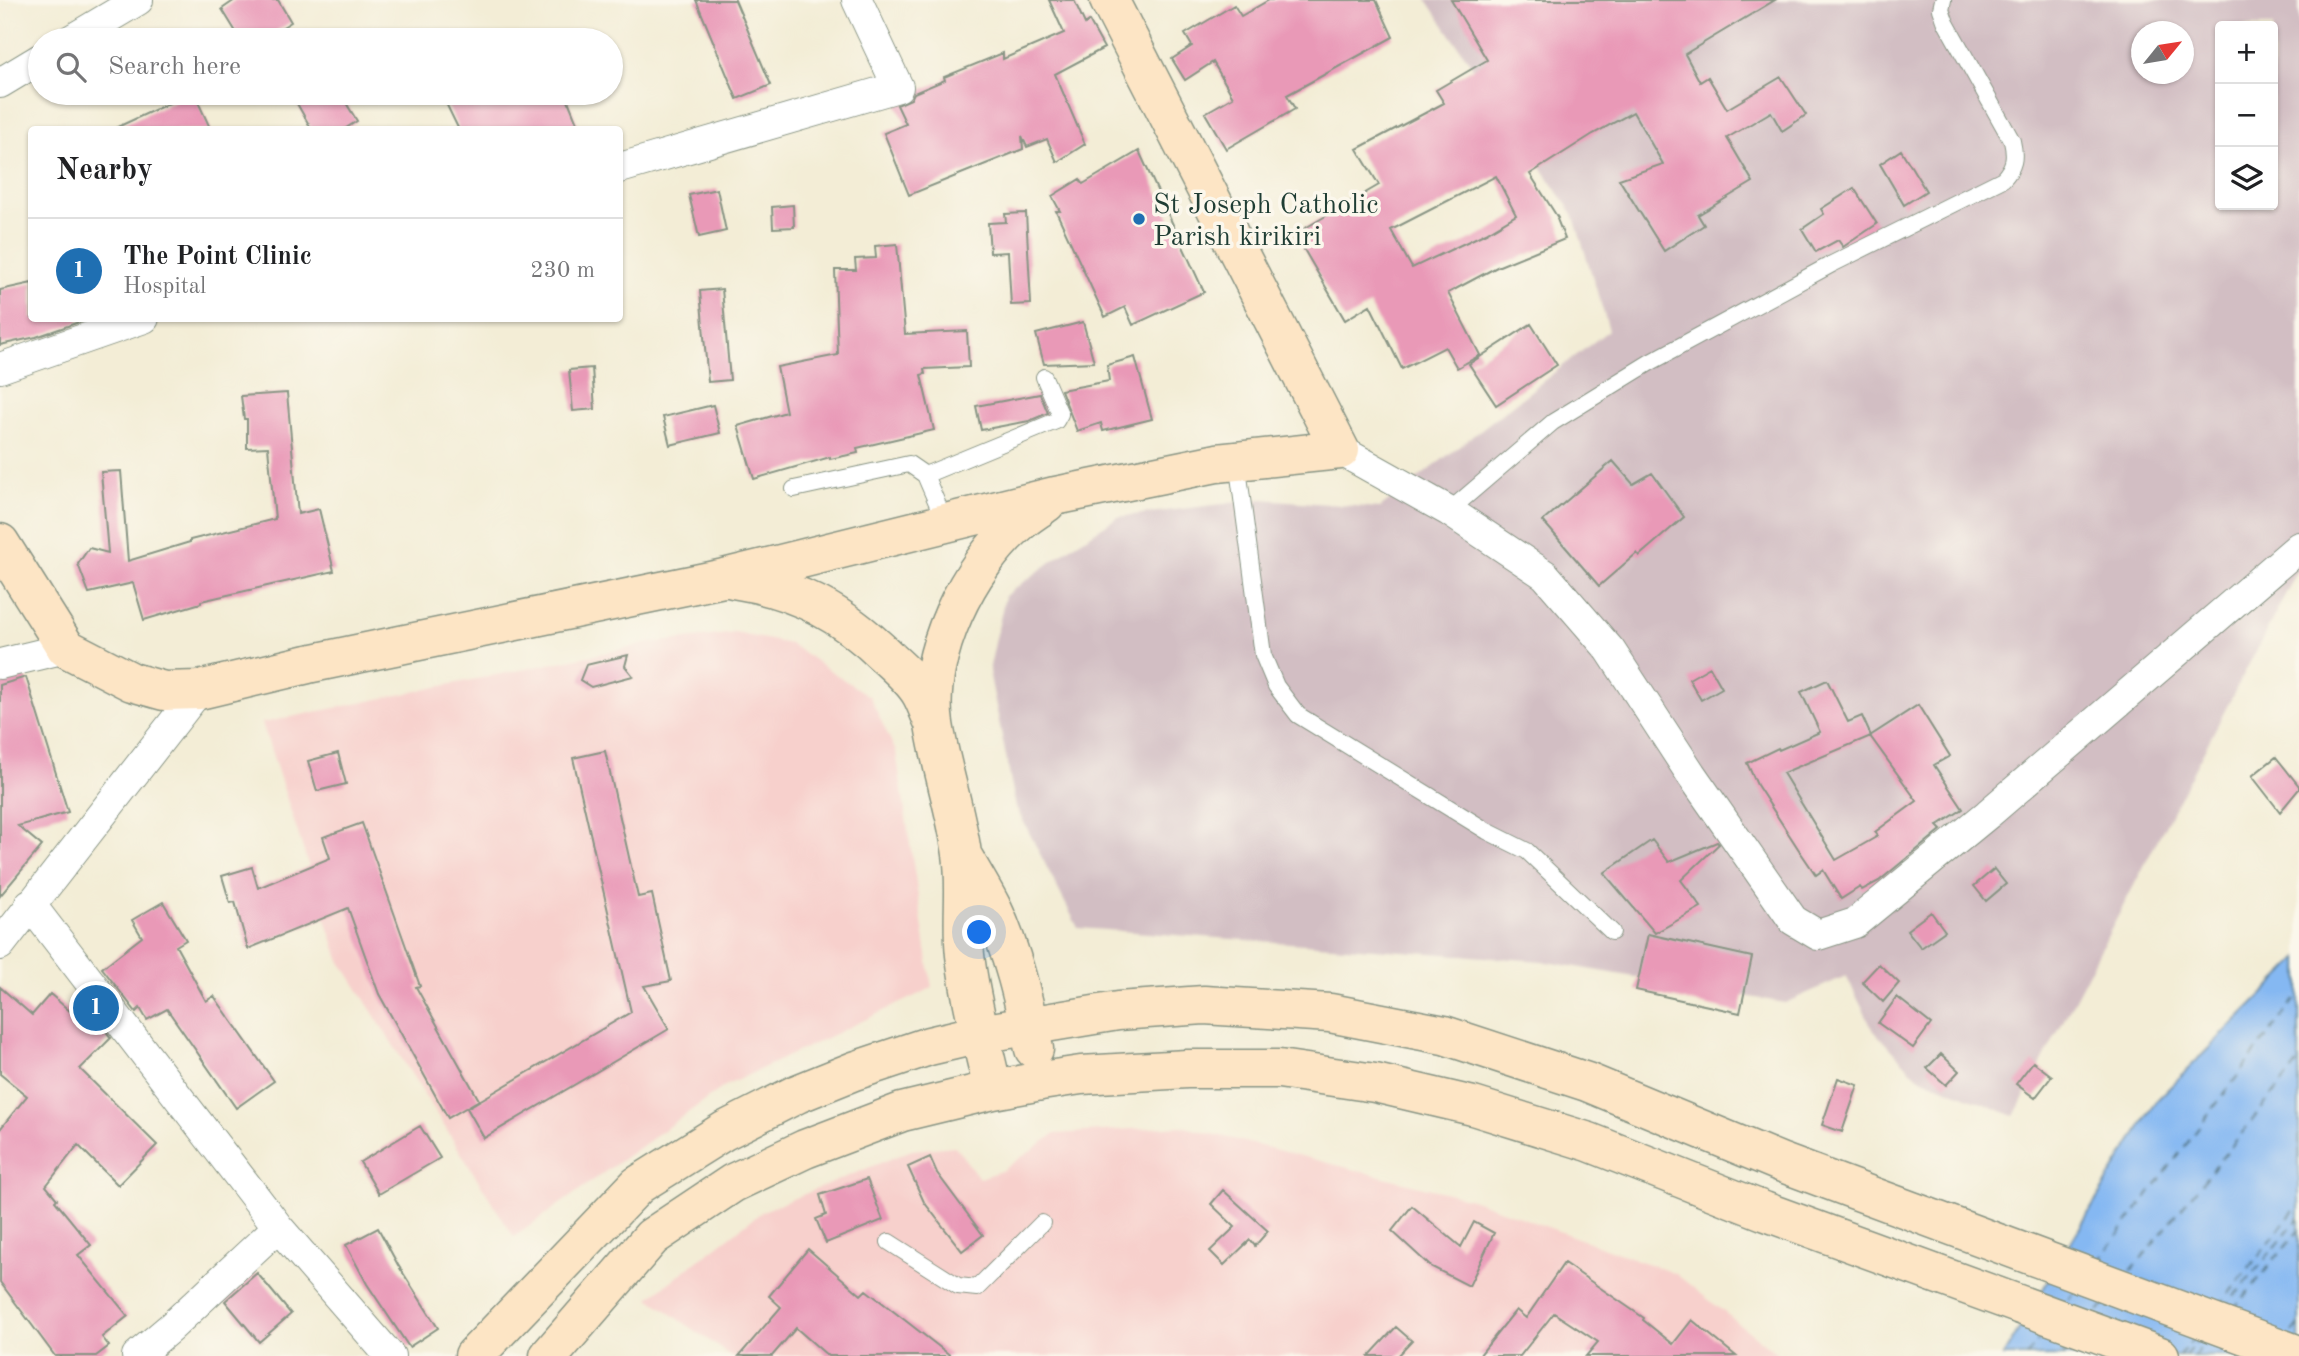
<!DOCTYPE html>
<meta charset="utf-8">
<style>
body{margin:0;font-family:"Old Standard TT",serif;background:#f2f2f2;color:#202124}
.controls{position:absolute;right:21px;top:21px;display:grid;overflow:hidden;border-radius:7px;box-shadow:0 2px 5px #0004}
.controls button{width:63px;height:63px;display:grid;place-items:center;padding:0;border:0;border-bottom:2px solid #e0e0e0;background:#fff;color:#202124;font:35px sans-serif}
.compass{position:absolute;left:2131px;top:21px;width:63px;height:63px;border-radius:50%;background:#fff;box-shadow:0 2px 5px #0004;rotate:60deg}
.you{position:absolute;left:980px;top:933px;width:24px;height:24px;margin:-18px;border:5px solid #fff;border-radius:50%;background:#1a73e8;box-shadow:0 0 0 10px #1a73e833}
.badge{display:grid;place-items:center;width:46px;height:46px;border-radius:50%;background:#1f6fb2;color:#fff;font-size:23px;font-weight:700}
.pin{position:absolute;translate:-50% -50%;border:4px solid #fff;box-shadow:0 2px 7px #0006}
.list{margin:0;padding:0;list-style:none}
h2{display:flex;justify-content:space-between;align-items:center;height:91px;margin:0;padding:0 28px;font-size:30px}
h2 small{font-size:23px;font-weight:400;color:#757577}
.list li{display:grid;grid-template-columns:46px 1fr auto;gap:21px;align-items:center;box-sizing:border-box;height:105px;padding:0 28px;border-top:2px solid #e0e0e0}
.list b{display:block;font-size:26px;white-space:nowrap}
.list p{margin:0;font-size:23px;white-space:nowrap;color:#757577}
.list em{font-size:23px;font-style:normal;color:#757577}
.icon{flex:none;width:38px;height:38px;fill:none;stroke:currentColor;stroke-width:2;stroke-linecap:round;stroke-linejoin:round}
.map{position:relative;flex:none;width:2299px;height:1356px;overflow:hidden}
.search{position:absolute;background:#fff;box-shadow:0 2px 5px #0004;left:28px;top:28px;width:595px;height:77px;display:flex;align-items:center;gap:18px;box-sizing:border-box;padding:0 24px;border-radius:38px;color:#757577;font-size:26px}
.panel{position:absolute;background:#fff;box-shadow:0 2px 5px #0004;left:28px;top:126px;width:595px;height:196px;border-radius:7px}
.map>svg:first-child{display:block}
.built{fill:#f7d0cc}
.industrial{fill:#d2bec3;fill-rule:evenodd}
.water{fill:#85b8f2;stroke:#527a93;stroke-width:2}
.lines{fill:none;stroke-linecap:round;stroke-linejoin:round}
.ferry{stroke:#385c64;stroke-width:2;stroke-dasharray:9 7;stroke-linecap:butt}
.building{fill:#e999b7;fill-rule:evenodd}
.service-casing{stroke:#899585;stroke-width:18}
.minor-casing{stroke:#899585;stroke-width:32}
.secondary-casing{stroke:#899585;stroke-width:41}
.service{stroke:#fff;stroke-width:16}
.minor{stroke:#fff;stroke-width:30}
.secondary{stroke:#fde5c5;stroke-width:38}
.poi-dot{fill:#1f6fb2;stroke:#fbf7ec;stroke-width:2.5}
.labels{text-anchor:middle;stroke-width:7;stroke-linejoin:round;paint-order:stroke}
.poi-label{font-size:28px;fill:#1f3d34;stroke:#fbf7ec;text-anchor:start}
</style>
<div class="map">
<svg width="2299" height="1356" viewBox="0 0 2299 1356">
<rect width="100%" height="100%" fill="#fbf7ec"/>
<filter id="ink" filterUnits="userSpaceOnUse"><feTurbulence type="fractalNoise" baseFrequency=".0143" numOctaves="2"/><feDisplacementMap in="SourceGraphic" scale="14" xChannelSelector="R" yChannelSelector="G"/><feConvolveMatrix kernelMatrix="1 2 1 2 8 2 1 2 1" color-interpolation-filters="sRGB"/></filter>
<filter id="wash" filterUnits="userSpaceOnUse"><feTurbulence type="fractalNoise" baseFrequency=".00686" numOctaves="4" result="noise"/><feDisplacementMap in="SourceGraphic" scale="28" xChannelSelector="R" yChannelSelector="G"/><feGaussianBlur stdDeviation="1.57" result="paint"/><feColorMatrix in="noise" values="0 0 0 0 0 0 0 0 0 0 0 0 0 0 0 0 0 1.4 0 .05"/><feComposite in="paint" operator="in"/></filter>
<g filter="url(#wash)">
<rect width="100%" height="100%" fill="#f3edd6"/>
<path class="built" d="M735 633 790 644 870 697 896 752 932 988 725 1086 514 1237 339 959 262 723 652 643Z
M1181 1126 1471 1199 1676 1274 1780 1356H731L649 1298 763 1211 912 1150 955 1146 979 1178 1001 1171 1055 1134Z"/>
<path class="industrial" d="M1427 0H2299V568L2014 1116 1918 1077 1874 1031 1846 976 1785 1003 1542 961 1078 928 1016 807 989 671 1005 596 1074 545 1118 517 1262 499 1380 508 1609 330 1573 214ZM2220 26H2273V205H2220ZM2142 32H2184V74H2142Z"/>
<path class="water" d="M2299 958V1356H2003L2155 1102Z"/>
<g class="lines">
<path class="ferry" d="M2098 1262 2299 994
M2131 1271 2299 1062
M2068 1301 2075 1291
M2219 1306 2299 1204
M2224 1309 2299 1218
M2233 1310 2299 1230
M2098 1312 2106 1303
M2293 1333 2299 1325
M2027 1356 2044 1333
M2063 1356 2073 1344
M2179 1356 2196 1335
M2185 1356 2200 1337
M2194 1356 2207 1341"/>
</g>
<g id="blocks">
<path class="building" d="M235 0H278L291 22 273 33 277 40H241L222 9Z
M696 0H735L771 85 737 99Z
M1049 0H1074L1085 24 1089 21 1104 48 1055 74 1085 144 1057 162 1047 139 1027 147 1022 136 1023 149 909 195 884 133 906 124 897 105 911 99 914 93 945 80 944 77 1003 53V59L1064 33Z
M1269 0H1376L1393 37 1287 95 1295 109 1226 149 1205 113 1233 97 1213 62 1185 80 1172 59 1192 46 1185 34 1234 5 1241 16Z
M1451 0H1775L1685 54 1700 82 1708 77 1727 109 1781 77 1806 115 1782 131 1771 112 1727 138 1753 182 1698 215 1704 225 1664 251 1619 179 1663 164 1633 112 1593 134 1530 174 1558 218 1557 219 1565 239 1497 267 1448 293 1480 355 1457 368 1445 347 1402 369 1370 305 1345 320 1295 234 1379 185 1357 149 1444 103 1436 90 1487 60ZM1496 176 1516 215 1486 233 1412 268 1391 230Z
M191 93H194L211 130H111Z
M291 93H340L357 121 343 130H312Z
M441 93H565L580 130H459Z
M1901 150 1926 191 1904 205 1880 164Z
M1139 151 1204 292 1133 325 1125 307 1105 317 1056 211H1060L1052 196 1080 179 1083 184Z
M1854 188 1877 224 1843 247 1838 240 1816 252 1802 229 1824 214 1821 209Z
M717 189 726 231 699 237 689 195Z
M793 205 794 227 773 228 772 207Z
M1026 213 1031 304 1011 305 1008 252 990 253 988 223 1006 222 1005 214Z
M897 244 905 334 967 331 969 367 924 369 925 374 921 375 934 430 857 448 858 453 830 459V457L754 479 738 426 786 412 777 367 838 355 835 270H856L855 259 876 258 875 246Z
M32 283V318H79V322L36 337 0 345V290Z
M722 289 730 380 708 382 700 291Z
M1083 322 1094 362 1044 364 1036 334Z
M1531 324 1557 365 1496 405 1469 364Z
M1135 357 1152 419 1103 431 1101 423 1077 431 1061 390 1109 381 1107 365Z
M592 368 595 409 573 411 569 370Z
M287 393 298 514 319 509 334 571 201 601V603L144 620 133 583 89 593 78 564 89 548 108 553 101 472 121 471 128 561 190 542V540L275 519 268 447 247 448V419H244L241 396Z
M1040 394 1048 413 1029 421 981 430 976 406Z
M713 405 720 433 670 445 663 417Z
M1613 461 1633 484 1652 473 1684 517 1639 556 1637 553 1599 586 1543 521Z
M628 655 625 666 633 676 591 687 580 680 586 665Z
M1710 667 1722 688 1701 700 1689 679Z
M26 677 68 812 18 826 42 846 0 896V685Z
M1827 680 1848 722 1862 716 1871 736 1783 773 1836 860 1878 836 1875 832 1917 801 1870 736 1918 705 1950 756 1934 765 1963 809 1937 826 1941 830 1879 881 1862 890 1860 887 1841 899 1823 870 1816 875 1801 853 1757 785 1747 763 1778 748 1779 750 1820 732 1801 692Z
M605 751 638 897 652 894 671 981 644 986 669 1029 484 1138 467 1108 631 1012 573 758Z
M338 753 346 784 317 791 308 761Z
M2276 757 2299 786V789L2280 812 2252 776Z
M362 823 420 986 416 987 479 1100 448 1118 379 994 348 908 248 949 235 902 230 903 222 876 252 867 258 888 330 858 323 837Z
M1652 840 1669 862 1717 842 1719 844 1681 880 1701 907 1655 933 1604 873Z
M1994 869 2006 884 1986 901 1974 886Z
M163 902 186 940 176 946 206 1001 214 996 274 1081 236 1108 167 1009 147 1020 140 1008 136 1012 102 968 142 937 132 920Z
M1931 912 1945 931 1921 948 1907 930Z
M1648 934 1752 957 1740 1013 1636 990Z
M1879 964 1899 983 1883 1002 1862 982Z
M0 987 32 1015 50 994 72 1013 82 1003 89 1010 111 1038 80 1069 157 1145 118 1185 78 1145 46 1186 57 1199 55 1201 91 1245 78 1255 128 1316 102 1337 109 1346 96 1356H55L0 1282V1129L27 1096 0 1074Z
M1897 997 1931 1024 1913 1048 1878 1023Z
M1941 1054 1959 1071 1946 1085 1927 1068Z
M2033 1062 2052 1076 2035 1098 2016 1084Z
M1838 1078 1858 1085 1842 1132 1822 1125Z
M420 1126 440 1158 379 1194 360 1162Z
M930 1157 937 1173 983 1235 962 1251 924 1202 908 1167Z
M867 1179 883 1220 826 1243 816 1219 826 1215 820 1195Z
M1223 1190 1268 1231 1255 1246 1250 1240 1224 1265 1210 1251 1235 1227 1211 1204Z
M1412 1206 1461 1247 1474 1222 1494 1233 1469 1286 1430 1266 1392 1231Z
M378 1228 398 1265 438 1328 409 1347 367 1284 346 1245Z
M808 1249 861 1295 866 1290 951 1356H828L796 1328 772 1356H739L781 1307 769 1296Z
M1564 1263 1644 1318 1643 1320 1673 1344 1692 1320 1736 1356H1586L1598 1342 1554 1313 1520 1356H1479L1516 1310 1526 1318Z
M257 1273 291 1314 259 1342 225 1301Z
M1396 1327 1412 1341 1398 1356H1369Z"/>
</g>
</g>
<g filter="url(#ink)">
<use href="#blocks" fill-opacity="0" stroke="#899585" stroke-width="2"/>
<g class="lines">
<g class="service-casing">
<path id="service" d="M1237 461 1263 655 1276 686 1298 715 1487 831 1527 851 1612 932
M925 475 1056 421 1060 414 1044 377
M794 489 909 464 925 475 946 524
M1449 511 1553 422 1649 363 1832 264 2003 179C2014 167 2016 158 2012 141L1946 23 1941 9 1943 0
M889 1242 958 1286 977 1288 1042 1223"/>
</g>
<g class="minor-casing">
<path id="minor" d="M71 40 138 0
M0 83 40 59
M620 168 898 87 857 0
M0 368 144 318
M1340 450 1449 511 1545 575 1610 650 1691 774 1793 920 1818 935 1855 923 1988 814 2299 547
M0 664 66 648
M30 904 278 1227 390 1356
M0 945 199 690
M137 1356 170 1328 278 1227"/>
</g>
<g class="secondary-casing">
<path id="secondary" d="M0 543 66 648 132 682 164 691 199 690 308 664 724 578 1055 496 1217 463 1340 450 1109 0
M733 579C798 589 842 613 888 658 899 668 913 680 921 694 926 703 929 713 934 723
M965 860C974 876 984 892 992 908 1013 952 1024 1002 1034 1049
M993 1090C983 1045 970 1000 965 955 961 921 967 887 962 854 956 810 941 768 934 724 924 656 968 565 1020 522 1028 515 1038 509 1046 503
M474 1356 638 1185 724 1131 797 1094 854 1071 929 1046 980 1034 1118 1011 1204 1005 1330 1013 1444 1035 1587 1082 1780 1162 2299 1355
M549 1356 652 1237 733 1183 805 1149 902 1112 993 1090 1041 1081 1081 1075 1187 1069H1279L1375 1083 1473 1106 1589 1142 1764 1211 2160 1356"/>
</g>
<use href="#service" class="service"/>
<use href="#minor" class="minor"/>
<use href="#secondary" class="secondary"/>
</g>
</g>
<circle class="poi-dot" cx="1139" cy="219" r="7"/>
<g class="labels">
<g class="poi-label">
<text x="1153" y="213">St Joseph Catholic<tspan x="1153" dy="32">Parish kirikiri</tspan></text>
</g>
</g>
</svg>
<div class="controls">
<button>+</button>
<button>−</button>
<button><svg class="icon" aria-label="layers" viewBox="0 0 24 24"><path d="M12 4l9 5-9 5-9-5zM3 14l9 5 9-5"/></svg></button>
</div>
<svg class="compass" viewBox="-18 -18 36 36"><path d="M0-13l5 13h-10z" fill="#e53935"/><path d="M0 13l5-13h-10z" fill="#757577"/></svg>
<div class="you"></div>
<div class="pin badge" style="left:96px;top:1008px">1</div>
<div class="search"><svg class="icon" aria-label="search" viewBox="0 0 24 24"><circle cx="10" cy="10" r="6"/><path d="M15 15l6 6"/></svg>Search here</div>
<section class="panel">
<h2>Nearby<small></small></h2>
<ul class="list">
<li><span class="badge">1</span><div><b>The Point Clinic</b><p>Hospital</p></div><em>230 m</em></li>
</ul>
</section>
</div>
